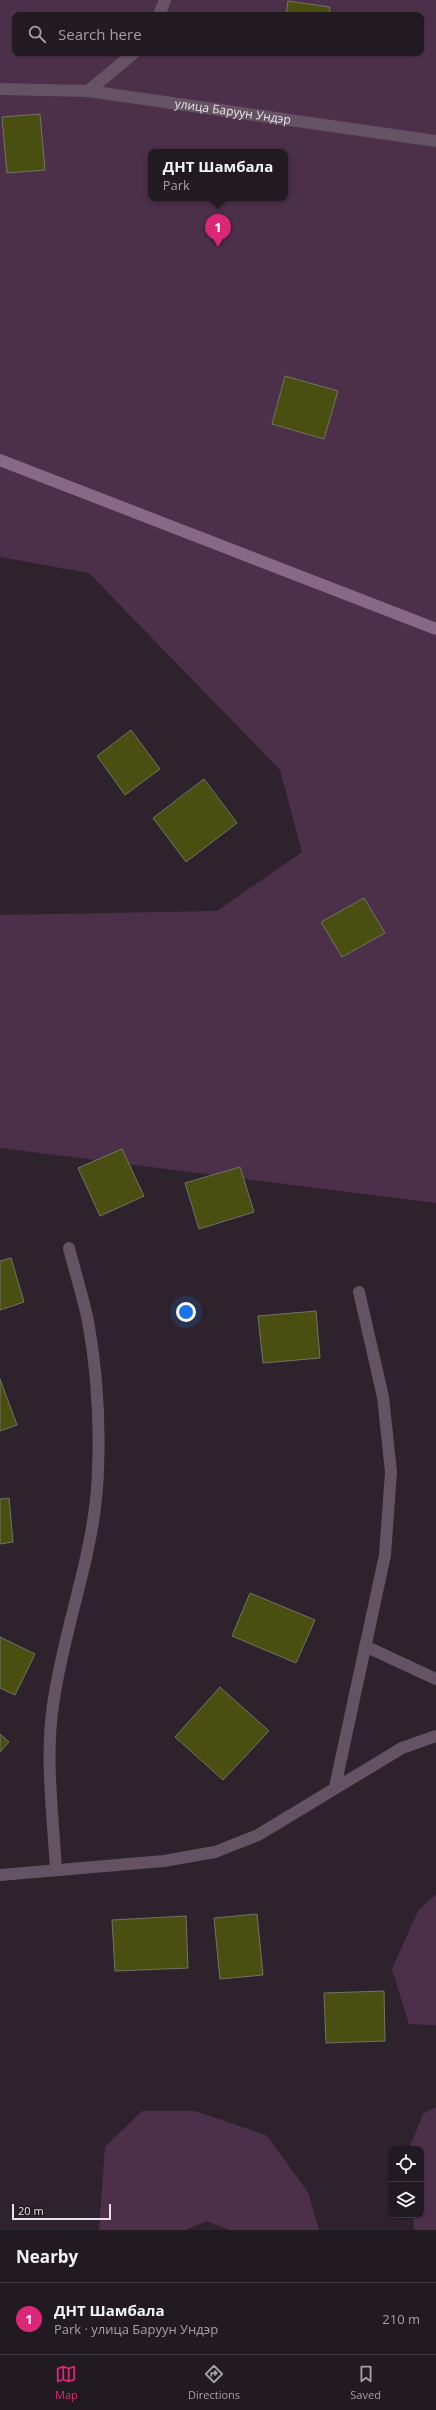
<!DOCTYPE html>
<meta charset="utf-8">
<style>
body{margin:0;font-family:"Open Sans",sans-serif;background:#2e272e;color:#f1f3f6}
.controls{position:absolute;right:12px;bottom:12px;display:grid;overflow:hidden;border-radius:8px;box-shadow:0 1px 3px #0004}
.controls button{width:36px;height:36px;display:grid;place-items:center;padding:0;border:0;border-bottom:1px solid #3f383f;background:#221a21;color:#f1f3f6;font:20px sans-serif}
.scale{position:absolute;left:12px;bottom:10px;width:99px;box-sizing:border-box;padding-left:4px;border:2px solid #e8e1e7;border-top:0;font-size:11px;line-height:14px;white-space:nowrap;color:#e8e1e7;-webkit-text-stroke:3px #241923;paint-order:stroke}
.you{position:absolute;left:186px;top:1312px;width:14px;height:14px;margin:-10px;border:3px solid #fff;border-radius:50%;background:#1a73e8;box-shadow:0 0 0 6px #1a73e833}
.badge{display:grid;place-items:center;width:26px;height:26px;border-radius:50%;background:#db2777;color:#fff;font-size:13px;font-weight:700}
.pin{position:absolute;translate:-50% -33px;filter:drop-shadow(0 1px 2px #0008)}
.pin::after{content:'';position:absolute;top:21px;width:14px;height:12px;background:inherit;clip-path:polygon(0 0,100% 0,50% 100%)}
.popup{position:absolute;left:148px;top:149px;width:140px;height:52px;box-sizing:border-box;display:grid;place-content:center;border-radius:8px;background:#221a21;filter:drop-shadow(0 1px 3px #0005);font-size:13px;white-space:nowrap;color:#a2a1a5}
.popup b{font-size:15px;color:#f1f3f6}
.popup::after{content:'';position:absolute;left:50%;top:100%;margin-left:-8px;border:8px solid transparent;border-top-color:#221a21}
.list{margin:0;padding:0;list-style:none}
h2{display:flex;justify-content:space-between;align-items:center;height:52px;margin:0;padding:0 16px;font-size:17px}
h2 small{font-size:13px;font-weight:400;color:#a2a1a5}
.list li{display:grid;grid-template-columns:26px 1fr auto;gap:12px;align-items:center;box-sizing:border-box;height:72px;padding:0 16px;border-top:1px solid #3f383f}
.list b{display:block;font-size:15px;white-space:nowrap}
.list p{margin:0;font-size:13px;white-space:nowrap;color:#a2a1a5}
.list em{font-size:13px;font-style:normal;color:#a2a1a5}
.icon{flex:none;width:22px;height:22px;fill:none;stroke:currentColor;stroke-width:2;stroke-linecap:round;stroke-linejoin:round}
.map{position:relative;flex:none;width:436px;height:2230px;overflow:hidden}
.search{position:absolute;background:#221a21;box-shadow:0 1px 3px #0004;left:12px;right:12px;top:12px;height:44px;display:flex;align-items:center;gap:10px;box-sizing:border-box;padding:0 14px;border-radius:8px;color:#a2a1a5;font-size:15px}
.sheet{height:124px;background:#221a21}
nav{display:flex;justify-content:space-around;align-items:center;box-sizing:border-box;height:56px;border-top:1px solid #3f383f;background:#221a21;font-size:11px;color:#a2a1a5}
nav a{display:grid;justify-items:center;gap:2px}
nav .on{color:#db2777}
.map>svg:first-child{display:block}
.green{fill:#4c304a;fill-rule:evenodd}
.building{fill:#484f11;stroke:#717464}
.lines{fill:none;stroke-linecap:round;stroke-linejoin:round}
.lane{stroke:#655263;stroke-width:12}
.street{stroke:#655263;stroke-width:12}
.secondary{stroke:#886985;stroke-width:12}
.labels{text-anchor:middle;stroke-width:3;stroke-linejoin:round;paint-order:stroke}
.street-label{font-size:12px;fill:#e8e1e7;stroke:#241923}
</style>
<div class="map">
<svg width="436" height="2230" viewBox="0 0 436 2230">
<rect width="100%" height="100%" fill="#2e232c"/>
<path class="green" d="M0 0H436V1203L0 1148V915L217 911 302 852 280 770 89 573 0 557ZM15 15H421V53H15ZM151 152H285V198H151Z
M436 1894V2025L409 2024 392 1969 418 1911Z
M436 2107V2230H414L413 2215H421V2149H409L423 2114Z
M142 2111H195L266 2135 308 2192 319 2230H229L207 2221 186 2230H99L105 2147Z"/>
<path class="building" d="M288 1 330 7 329 15H286Z
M305 53H324L323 55Z
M40 114 45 170 7 173 2 117Z
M285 376 338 391 324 439 272 424Z
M131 730 160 769 125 795 97 756Z
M204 779 237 823 186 862 153 818Z
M364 898 385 933 342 957 321 922Z
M122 1149 144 1196 100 1216 78 1168Z
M240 1167 254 1212 199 1229 185 1183Z
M11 1258 24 1302 0 1310V1261Z
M316 1311 320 1358 263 1363 258 1316Z
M0 1379 17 1425 0 1431Z
M9 1498 13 1542 0 1544V1499Z
M250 1593 315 1620 296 1663 232 1636Z
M0 1637 35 1654 15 1695 0 1688Z
M220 1687 269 1731 223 1780 175 1737Z
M0 1734 9 1742 0 1752Z
M257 1914 263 1975 220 1979 214 1918Z
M186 1916 188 1968 115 1971 112 1920Z
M384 1991 385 2041 326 2043 324 1993Z"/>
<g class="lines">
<path class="lane" d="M0 1875 164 1861 215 1852 258 1835 402 1748 436 1736"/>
<g class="street">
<path d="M159 15 165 0"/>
<path id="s1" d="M134 53 88 91 436 141"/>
<path d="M0 89 88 91"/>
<path d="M365 1646 436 1679"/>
<path d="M335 1787 385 1555 391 1472 383 1397 359 1292"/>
<path d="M56 1870C53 1815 45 1759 53 1705 64 1625 96 1551 98 1470 100 1420 97 1370 88 1321 83 1297 75 1272 69 1248"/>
</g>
<path class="secondary" d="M0 460 436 629"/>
</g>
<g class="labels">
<g class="street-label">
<text dy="4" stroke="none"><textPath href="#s1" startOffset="206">улица Баруун Ундэр</textPath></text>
</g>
</g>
</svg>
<div class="controls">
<button><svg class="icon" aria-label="locate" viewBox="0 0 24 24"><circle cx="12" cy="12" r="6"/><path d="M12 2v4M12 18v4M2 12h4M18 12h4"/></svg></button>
<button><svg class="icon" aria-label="layers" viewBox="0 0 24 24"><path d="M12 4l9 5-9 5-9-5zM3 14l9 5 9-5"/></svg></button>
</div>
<div class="scale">20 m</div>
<div class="you"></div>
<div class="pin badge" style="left:218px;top:247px">1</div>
<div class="popup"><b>ДНТ Шамбала</b>Park</div>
<div class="search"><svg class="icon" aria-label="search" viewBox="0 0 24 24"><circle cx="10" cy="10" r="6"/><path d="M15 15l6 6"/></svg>Search here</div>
</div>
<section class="sheet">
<h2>Nearby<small></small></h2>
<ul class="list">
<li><span class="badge">1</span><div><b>ДНТ Шамбала</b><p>Park · улица Баруун Ундэр</p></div><em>210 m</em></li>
</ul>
</section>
<nav>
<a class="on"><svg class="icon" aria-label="map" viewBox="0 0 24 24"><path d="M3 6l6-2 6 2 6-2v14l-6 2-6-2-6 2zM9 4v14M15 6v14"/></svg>Map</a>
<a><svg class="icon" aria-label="directions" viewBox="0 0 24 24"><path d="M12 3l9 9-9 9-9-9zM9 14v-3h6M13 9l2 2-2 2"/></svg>Directions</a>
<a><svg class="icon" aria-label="saved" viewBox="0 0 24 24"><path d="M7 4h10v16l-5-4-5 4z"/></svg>Saved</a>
</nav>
